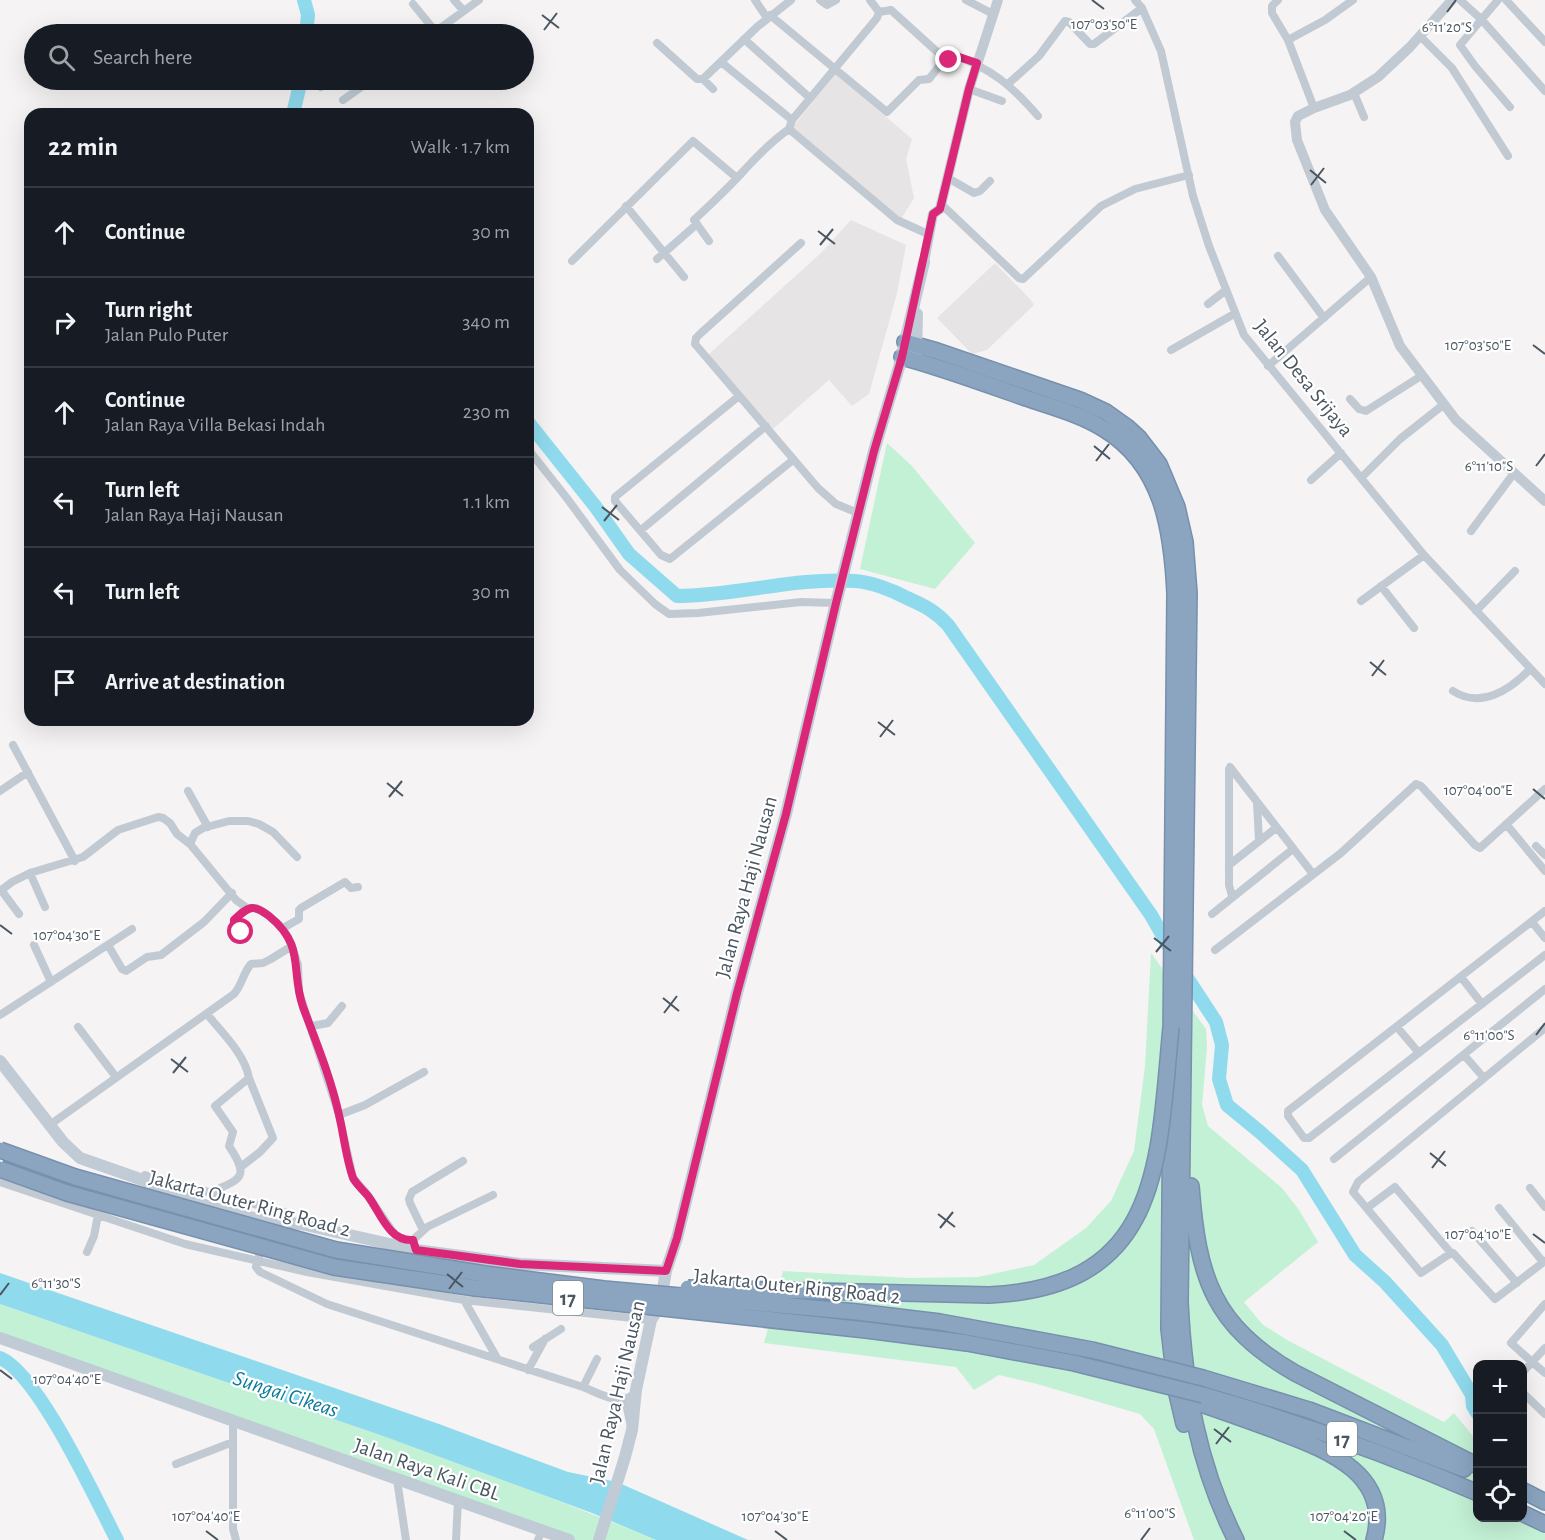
<!DOCTYPE html>
<meta charset="utf-8">
<style>
body{margin:0;font-family:"Alegreya Sans",sans-serif;background:#20242c;color:#f1f3f6}
.controls{position:absolute;right:18px;bottom:18px;display:grid;overflow:hidden;border-radius:12px;box-shadow:0 6px 24px #0002}
.controls button{width:54px;height:54px;display:grid;place-items:center;padding:0;border:0;border-bottom:2px solid #363941;background:#171b24;color:#f1f3f6;font:30px sans-serif}
.stop{position:absolute;width:18px;height:18px;margin:-14px;border:4px solid #db2777;border-radius:50%;background:#fff}
.stop.end{background:#db2777;border-color:#fff;box-shadow:0 2px 6px #0008}
.list{margin:0;padding:0;list-style:none}
h2{display:flex;justify-content:space-between;align-items:center;height:78px;margin:0;padding:0 24px;font-size:26px}
h2 small{font-size:20px;font-weight:400;color:#9ea1a6}
.list li{display:grid;grid-template-columns:39px 1fr auto;gap:18px;align-items:center;box-sizing:border-box;height:90px;padding:0 24px;border-top:2px solid #363941}
.list b{display:block;font-size:22px;white-space:nowrap}
.list p{margin:0;font-size:20px;white-space:nowrap;color:#9ea1a6}
.list em{font-size:20px;font-style:normal;color:#9ea1a6}
.icon{flex:none;width:33px;height:33px;fill:none;stroke:currentColor;stroke-width:2;stroke-linecap:round;stroke-linejoin:round}
.map{position:relative;flex:none;width:1545px;height:1540px;overflow:hidden}
.search{position:absolute;background:#171b24;box-shadow:0 6px 24px #0002;left:24px;top:24px;width:510px;height:66px;display:flex;align-items:center;gap:15px;box-sizing:border-box;padding:0 21px;border-radius:33px;color:#9ea1a6;font-size:22px}
.panel{position:absolute;background:#171b24;box-shadow:0 6px 24px #0002;left:24px;top:108px;width:510px;height:618px;border-radius:18px}
.map>svg:first-child{display:block}
.education{fill:#e6e4e5}
.green{fill:#c3f1d5}
.water{fill:#90daee}
.lines{fill:none;stroke-linecap:round;stroke-linejoin:round}
.river{stroke:#90daee;stroke-width:14}
.motorway-casing{stroke:#7690ad;stroke-width:18}
.minor{stroke:#c1cad2;stroke-width:8}
.tertiary{stroke:#c1cad2;stroke-width:10}
.secondary{stroke:#c1cbd6;stroke-width:12}
.motorway{stroke:#8ba5c1;stroke-width:15}
.motorway-bridge-casing{stroke:#7690ad;stroke-width:18;stroke-linecap:butt}
.motorway-bridge{stroke:#8ba5c1;stroke-width:15}
.route{stroke:#db2777;stroke-width:8}
.ticks{fill:none;stroke:#4a5661;stroke-width:2}
.labels{text-anchor:middle;stroke-width:4.5;stroke-linejoin:round;paint-order:stroke}
.shield{fill:#fff;stroke:#808990;stroke-width:1.5}
.shield-label{font-size:20px;font-weight:bold;fill:#4a5661}
.street-label{font-size:21px;fill:#4a5661;stroke:#fff}
.water-label{font-size:22px;font-style:italic;fill:#0c7c9b;stroke:#fff}
.ticks-label{font-size:15px;text-anchor:middle;fill:#4a5661;stroke:#fff;stroke-width:4.5;stroke-linejoin:round;paint-order:stroke}
</style>
<div class="map">
<svg width="1545" height="1540" viewBox="0 0 1545 1540">
<rect width="100%" height="100%" fill="#f5f3f3"/>
<path class="education" d="M835 73 912 139 906 159 914 198 901 219 792 128Z
M851 220 906 245 897 293 869 394 852 406 829 380 773 429 708 355 821 253Z
M995 263 1030 299 1034 305 987 350 972 354 937 318Z"/>
<path class="green" d="M887 443 912 466 975 543 935 589 860 569Z
M1151 953 1206 1029 1207 1047 1202 1105 1208 1126 1282 1188 1299 1210 1318 1242 1244 1302 1262 1324 1287 1340 1444 1422 1454 1413 1477 1441 1478 1518H1522L1523 1502 1545 1534V1540H1194L1154 1429 1140 1414 1037 1384 999 1375 974 1390 956 1367 764 1343 783 1271 910 1278 978 1277 1034 1265 1086 1228 1111 1201 1134 1151 1145 1066Z
M0 1304C219 1380 441 1451 656 1540H569L0 1336Z"/>
<path class="water" d="M0 1273 439 1424 568 1472 617 1482 748 1540H656L592 1513 383 1436 0 1304Z"/>
<g class="lines">
<path class="river" d="M304 0 308 15 306 34
M293 114 301 80
M528 422 595 506 629 554 677 596C736 596 795 577 855 581 871 582 892 590 907 598 925 606 935 611 948 625L1151 915 1184 973 1216 1022 1222 1045 1219 1079 1227 1105 1260 1132 1302 1170 1355 1255 1385 1282 1442 1345 1472 1395 1473 1406 1478 1414
M0 1358C38 1373 96 1500 117 1540"/>
<g class="motorway-casing">
<path id="motorway" d="M905 342 937 351 1080 400 1106 412 1127 427 1139 438 1159 464 1177 507 1185 542 1189 593 1180 1302C1184 1385 1198 1466 1236 1540
M902 357C943 368 983 383 1023 397 1050 406 1080 414 1104 429 1163 465 1172 530 1175 593L1171 1039
M1171 1084 1169 1329 1176 1390 1184 1424
M1191 1186C1198 1277 1212 1325 1295 1373L1478 1466
M1203 1378 1309 1410 1464 1469
M1203 1395C1297 1422 1388 1454 1478 1493
M1204 1405C1230 1414 1256 1423 1282 1433 1330 1451 1392 1476 1374 1540
M1522 1490 1545 1502
M1522 1513 1545 1524"/>
</g>
<path class="minor" d="M454 0 464 11
M755 0 767 18
M820 0 827 5 836 0
M966 0 993 14
M1135 0 1142 8 1161 51 1193 196 1209 246 1244 335 1424 555 1545 684
M1278 0 1272 6V13L1288 40 1314 108
M1460 0 1481 19 1545 91
M1498 0 1460 45 1475 66 1510 107
M1506 0 1545 42
M413 4 436 32
M879 12 891 10 945 59 949 60 953 55C991 68 1012 86 1038 116
M770 15 887 112 919 80 929 79 945 59
M394 34 398 33 400 34
M432 34 479 0
M1420 36 1452 68 1508 156
M744 39 810 98
M1288 40 1325 20 1353 0
M657 43 697 79H703L757 27 791 0
M721 62 792 120
M703 79 713 89
M1008 84 1039 56 1065 21 1069 22 1090 44H1094L1142 8
M321 87 332 80
M969 89 1002 101
M1354 93 1364 117
M343 100 371 80
M789 129 897 220 928 234
M948 178 974 193 980 191 990 181
M941 204 1019 278 1023 279 1101 206 1135 189 1189 175
M626 206 684 277
M709 241 694 220C709 206 724 192 738 177 754 159 769 143 789 129L792 120 877 18 879 12 870 0
M801 243 701 333 696 338 695 344 818 488 836 504 858 513
M1278 256 1324 318
M657 259 697 224
M572 261 693 141 737 178
M1208 304 1226 290
M1171 350 1234 314
M1268 366 1371 277
M739 396 615 497V501L661 555 670 559 793 460
M1350 399 1359 409 1366 411 1421 376
M528 449 566 497 620 570 655 604 669 614 698 613 801 602 836 603
M1361 478 1400 439 1443 405
M1311 480 1341 453
M641 530 766 426
M1471 531 1514 473
M1381 586 1414 628
M1361 601 1424 555
M1476 611 1515 571
M1453 691C1481 709 1510 690 1530 669
M13 745 75 861
M0 791 28 772
M188 791 208 827
M1257 803 1259 841
M1506 824 1545 871
M190 844 195 833 203 828 229 821H248L259 824 273 832 297 857
M1536 846 1545 855
M1229 865 1276 828
M30 873 45 907
M1 890 19 914
M0 891 12 882 30 873 83 857 118 830 158 817 163 818 170 823 177 834 190 844 236 900 247 908H256L268 915 283 928 292 946 298 965 299 992 339 1115 353 1178 367 1194 395 1235 405 1240H413L427 1227 493 1195
M1232 896 1229 885V769L1230 767 1313 874
M1545 911 1288 1111V1116L1304 1138H1309L1545 955
M1212 914 1293 849
M1532 922 1545 938
M283 928 299 919V910L301 908 345 882 351 888 358 887
M241 932 234 923V920L247 908
M34 945 51 982
M108 945 122 969 126 971 147 957 161 955 204 922 232 893
M1215 950 1341 853 1416 784 1421 786 1475 845 1480 848 1545 789
M1461 977 1482 1004
M207 1014C222 1033 245 1054 249 1078L215 1106 233 1132 229 1146C251 1179 240 1179 209 1193
M0 1015 132 929
M312 1026 328 1023 342 1006
M78 1027 116 1077
M1397 1027 1419 1053
M1545 1028 1358 1182 1353 1192 1421 1273 1448 1255 1453 1253 1495 1299 1545 1261
M1464 1055 1484 1078
M339 1115 365 1105 424 1072
M51 1124 234 994C242 985 243 973 251 964L263 963 271 959 292 946
M1334 1159 1545 989
M242 1166 260 1152 273 1138 249 1078
M145 1175 288 1213 276 1255
M0 1182 185 1244 307 1272 464 1300 651 1320
M1530 1188 1545 1207
M1367 1208 1395 1187 1451 1253
M1499 1208 1543 1262
M273 1209 256 1267 260 1272 327 1304 583 1387C599 1393 623 1409 636 1391
M423 1230 410 1203 409 1199 412 1192 463 1161
M1472 1231 1517 1283
M87 1252 94 1236 98 1215
M464 1300 497 1358
M1545 1304 1511 1343 1532 1362 1545 1348
M533 1347 561 1329
M528 1370 545 1339
M1522 1373 1532 1362 1545 1373
M583 1387 597 1359
M1522 1392 1545 1414
M625 1399 630 1422
M233 1421V1529L236 1540
M176 1464 233 1442
M397 1480 406 1540
M456 1540 458 1501
M538 1540 542 1530"/>
<path class="tertiary" d="M1452 0 1410 47 1378 77 1350 95 1314 108 1298 116 1295 122 1297 140 1325 210 1371 277 1400 346 1456 420 1545 501
M924 262 933 214 940 209 969 89 998 0"/>
<path class="secondary" d="M916 353 917 314
M0 1061 63 1142 80 1158 180 1193 191 1201 231 1213 269 1221 301 1224 416 1250 520 1264 666 1271
M0 1338 569 1540
M599 1540 625 1457 632 1430 636 1390 651 1320 660 1306 666 1271 677 1238 737 993 786 814 836 603 874 451 899 367 924 262"/>
<use href="#motorway" class="motorway"/>
<g class="motorway-bridge-casing">
<path id="motorway-bridge" d="M0 1150 75 1177 336 1250 485 1274 604 1289 857 1312 940 1322 1092 1350 1203 1378
M0 1169 67 1193 334 1267 475 1288 866 1330 967 1343 1074 1363 1203 1395
M688 1288 989 1295C1162 1287 1158 1163 1171 1027"/>
</g>
<use href="#motorway-bridge" class="motorway-bridge"/>
</g>
<g class="lines">
<path class="route" d="M241 932 234 923V920C248 907 253 903 269 916 306 946 290 969 303 1007 316 1042 331 1078 339 1115 344 1136 346 1158 353 1178 357 1185 363 1190 368 1196 380 1212 389 1242 413 1240L416 1250 520 1264 666 1271 677 1238 737 993 786 814 836 603 874 451 902 357 933 214 940 209 969 89 977 63 953 55 949 60"/>
</g>
<path class="ticks" d="M1092 0 1104 9M1447 12 1456 0M542 15 559 28M544 30 557 13M1310 170 1326 183M1311 185 1324 168M818 231 835 244M820 245 833 229M1533 345 1545 354M1094 446 1110 459M1096 461 1109 444M1536 466 1545 454M602 507 619 520M604 521 617 505M1370 662 1386 675M1372 676 1384 660M878 722 895 735M880 737 893 720M387 783 403 796M1533 789 1545 799M389 797 402 781M0 925 12 934M1154 938 1171 951M1156 952 1169 936M663 998 679 1011M664 1013 677 996M1536 1035 1545 1023M171 1059 188 1072M173 1073 186 1057M1430 1153 1446 1166M1432 1168 1445 1151M938 1214 955 1227M940 1228 953 1212M1533 1234 1545 1243M447 1274 463 1287M449 1289 462 1272M0 1295 9 1283M0 1370 12 1379M1214 1429 1231 1442M1216 1444 1229 1427M206 1531 218 1540M775 1531 787 1540M1344 1531 1356 1540M1141 1540 1150 1528"/>
<g class="labels">
<g class="shield">
<rect x="553" y="1281" width="30" height="34" rx="4.5"/>
<rect x="1327" y="1422" width="30" height="34" rx="4.5"/>
</g>
<g class="shield-label">
<text x="568" y="1305">17</text>
<text x="1342" y="1446">17</text>
</g>
<g class="street-label">
<text transform="translate(1304 378) rotate(51)" y="7">Jalan Desa Srijaya</text>
<text transform="translate(746 887) rotate(-75)" y="7">Jalan Raya Haji Nausan</text>
<text transform="translate(250 1203) rotate(15)" y="7">Jakarta Outer Ring Road 2</text>
<text transform="translate(797 1286) rotate(6)" y="7">Jakarta Outer Ring Road 2</text>
<text transform="translate(617 1392) rotate(-77)" y="7">Jalan Raya Haji Nausan</text>
<text transform="translate(427 1469) rotate(19)" y="7">Jalan Raya Kali CBL</text>
</g>
<g class="water-label">
<text transform="translate(286 1393) rotate(18)" y="8">Sungai Cikeas</text>
</g>
</g>
<g class="ticks-label">
<text x="1104" y="29">107°03'50"E</text>
<text x="1447" y="32">6°11'20"S</text>
<text x="1478" y="350">107°03'50"E</text>
<text x="1489" y="471">6°11'10"S</text>
<text x="1478" y="795">107°04'00"E</text>
<text x="67" y="940">107°04'30"E</text>
<text x="1489" y="1040">6°11'00"S</text>
<text x="1478" y="1239">107°04'10"E</text>
<text x="56" y="1288">6°11'30"S</text>
<text x="67" y="1384">107°04'40"E</text>
<text x="1150" y="1518">6°11'00"S</text>
<text x="206" y="1521">107°04'40"E</text>
<text x="775" y="1521">107°04'30"E</text>
<text x="1344" y="1521">107°04'20"E</text>
</g>
</svg>
<div class="controls">
<button>+</button>
<button>−</button>
<button><svg class="icon" aria-label="locate" viewBox="0 0 24 24"><circle cx="12" cy="12" r="6"/><path d="M12 2v4M12 18v4M2 12h4M18 12h4"/></svg></button>
</div>
<div class="stop" style="left:241px;top:932px"></div>
<div class="stop end" style="left:949px;top:60px"></div>
<div class="search"><svg class="icon" aria-label="search" viewBox="0 0 24 24"><circle cx="10" cy="10" r="6"/><path d="M15 15l6 6"/></svg>Search here</div>
<section class="panel">
<h2>22 min<small>Walk · 1.7 km</small></h2>
<ul class="list">
<li><svg class="icon" aria-label="ahead" viewBox="0 0 24 24"><path d="M12 20V5M6 11l6-6 6 6"/></svg><div><b>Continue</b></div><em>30 m</em></li>
<li><svg class="icon" aria-label="right" viewBox="0 0 24 24"><path d="M7 20v-9h11M14 6l5 5-5 5"/></svg><div><b>Turn right</b><p>Jalan Pulo Puter</p></div><em>340 m</em></li>
<li><svg class="icon" aria-label="ahead" viewBox="0 0 24 24"><path d="M12 20V5M6 11l6-6 6 6"/></svg><div><b>Continue</b><p>Jalan Raya Villa Bekasi Indah</p></div><em>230 m</em></li>
<li><svg class="icon" aria-label="left" viewBox="0 0 24 24"><path d="M17 20v-9H6M10 6l-5 5 5 5"/></svg><div><b>Turn left</b><p>Jalan Raya Haji Nausan</p></div><em>1.1 km</em></li>
<li><svg class="icon" aria-label="left" viewBox="0 0 24 24"><path d="M17 20v-9H6M10 6l-5 5 5 5"/></svg><div><b>Turn left</b></div><em>30 m</em></li>
<li><svg class="icon" aria-label="arrive" viewBox="0 0 24 24"><path d="M6 21V4h12l-3 4 3 4H6"/></svg><div><b>Arrive at destination</b></div></li>
</ul>
</section>
</div>
